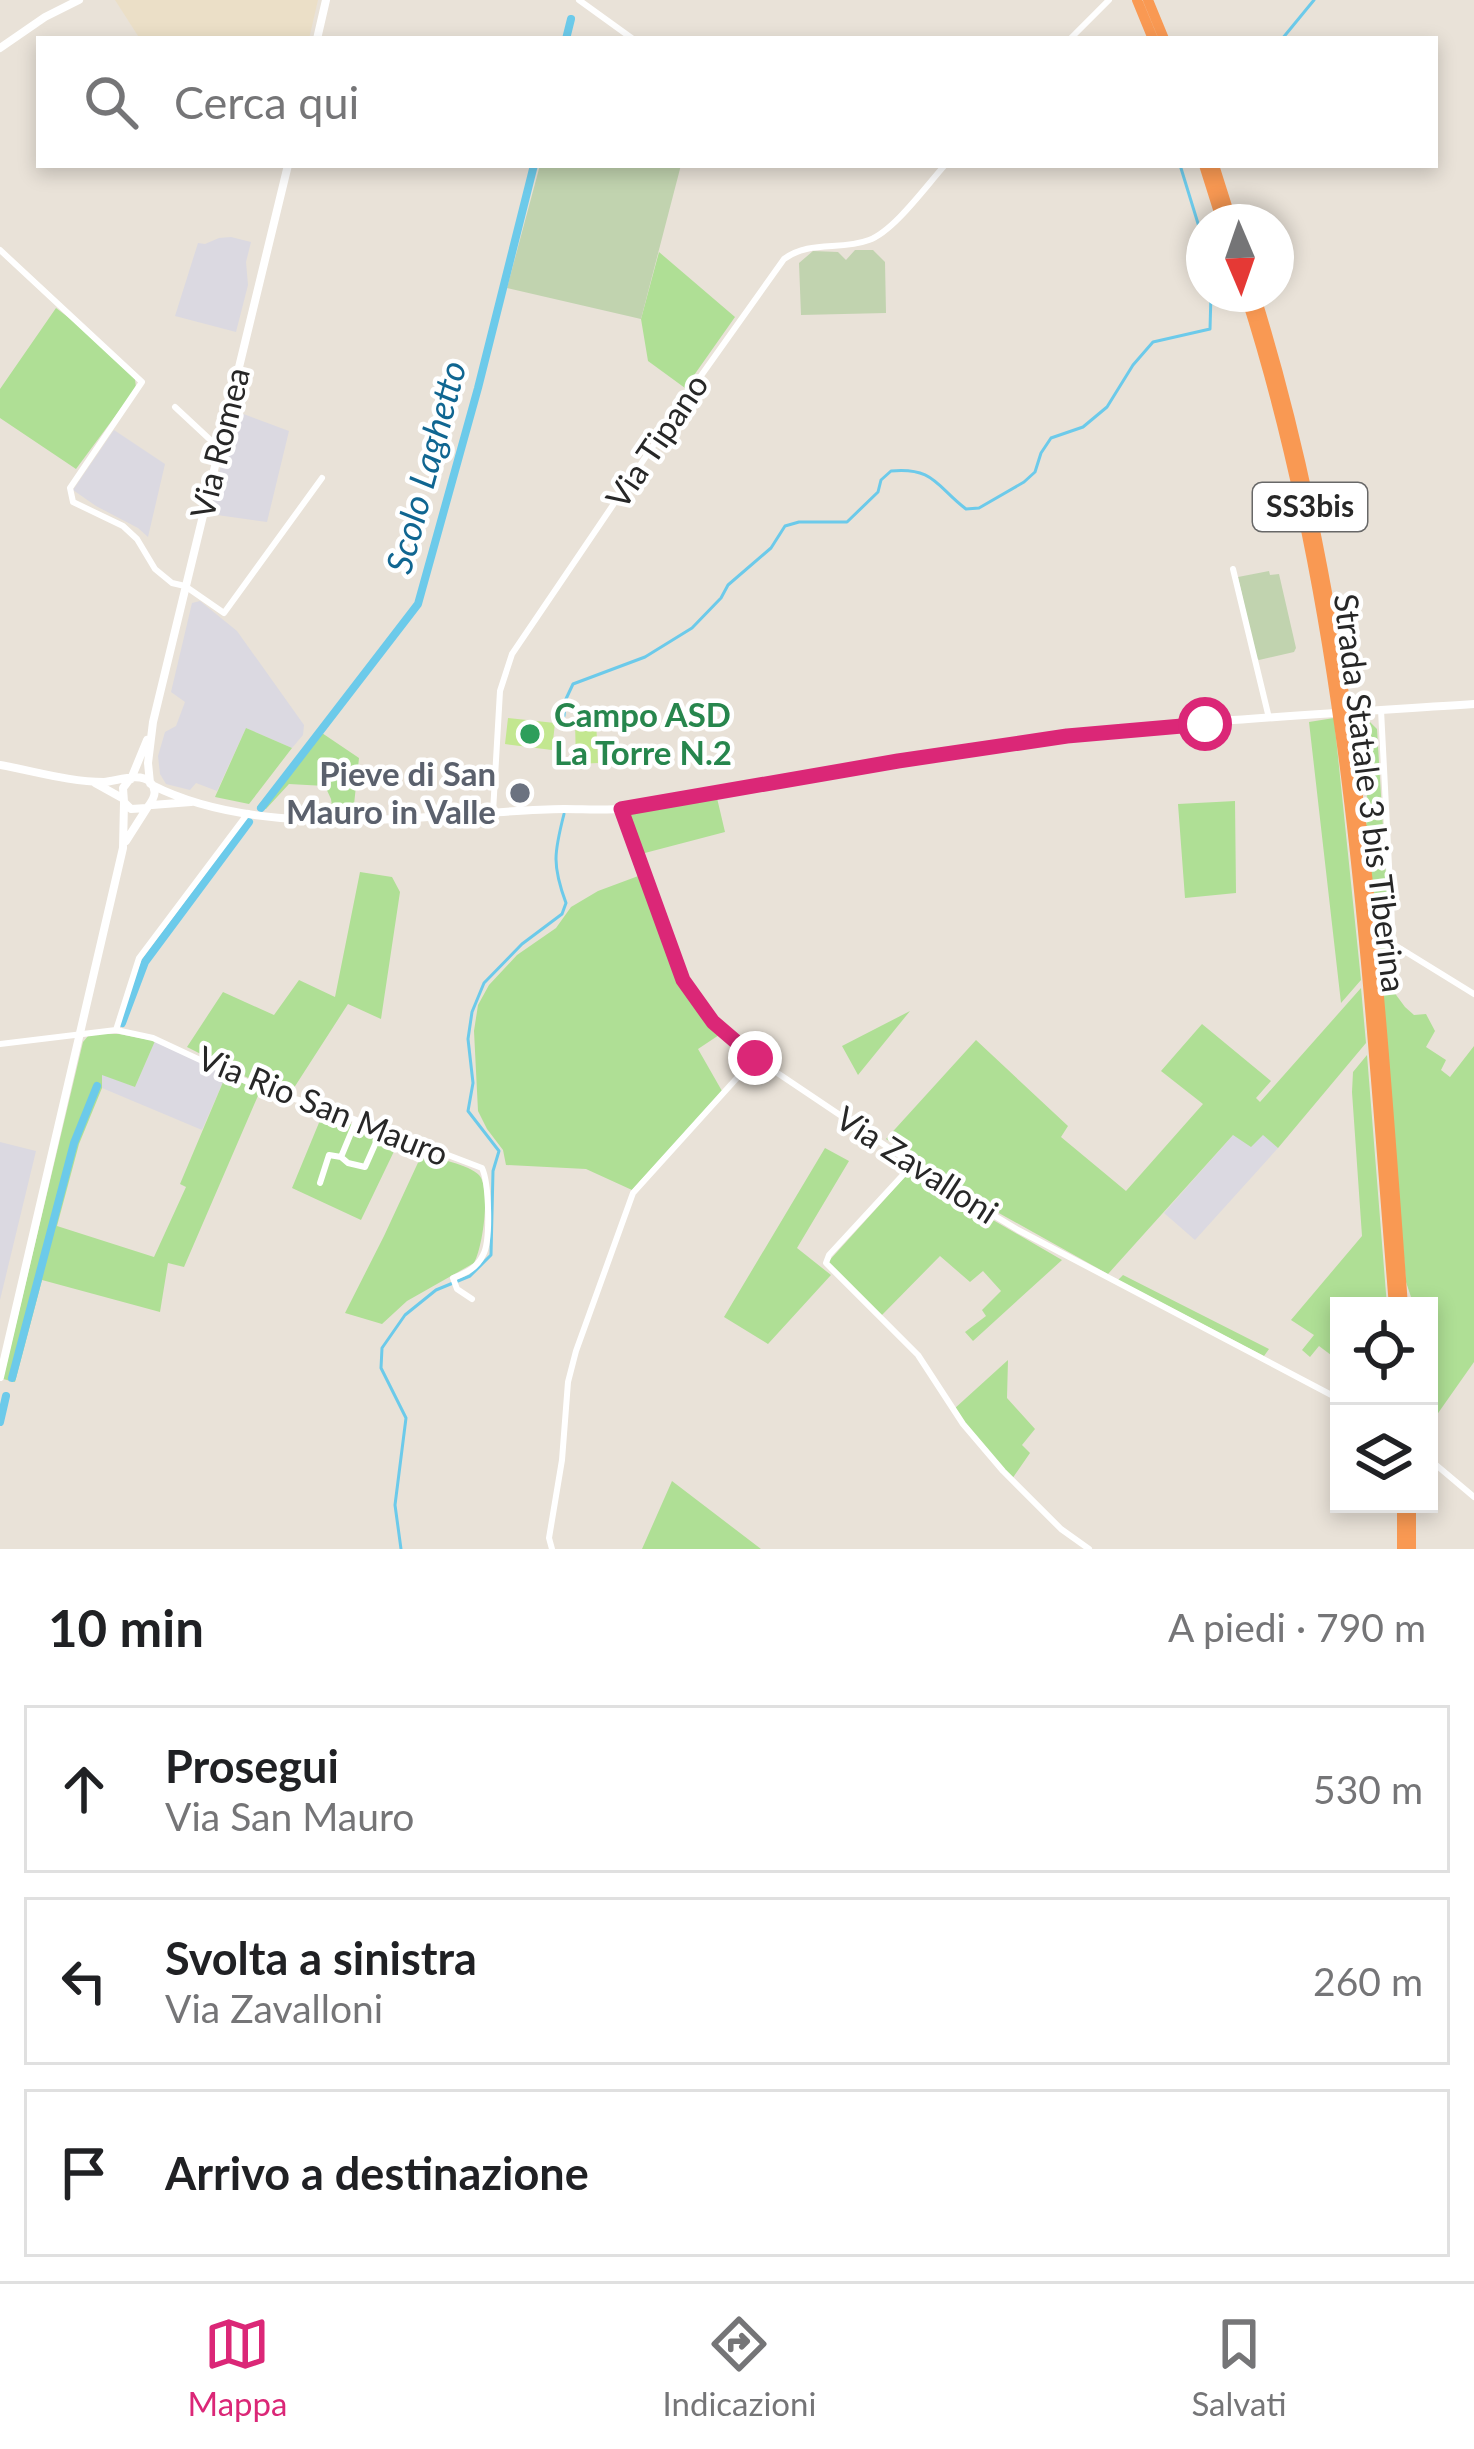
<!DOCTYPE html>
<html lang="it">
<meta charset="utf-8">
<style>
body{margin:0;font-family:Lato,sans-serif;background:#f6f6f6;color:#202124}
.controls{position:absolute;right:36px;bottom:36px;display:grid;overflow:hidden;border-radius:0px;box-shadow:0 6px 18px #0003}
.controls button{width:108px;height:108px;display:grid;place-items:center;padding:0;border:0;border-bottom:3px solid #e0e0e0;background:#fff;color:#202124;font:60px sans-serif}
.compass{position:absolute;left:1186px;top:204px;width:108px;height:108px;border-radius:50%;background:#fff;box-shadow:0 6px 18px #0003;rotate:178deg}
.stop{position:absolute;width:36px;height:36px;margin:-27px;border:9px solid #db2777;border-radius:50%;background:#fff}
.stop.end{background:#db2777;border-color:#fff;box-shadow:0 3px 12px #0008}
.list{margin:0;padding:0;list-style:none}
h2{display:flex;justify-content:space-between;align-items:center;height:156px;margin:0;padding:0 48px;font-size:51px}
h2 small{font-size:39px;font-weight:400;color:#757577}
.list li{display:grid;grid-template-columns:78px 1fr auto;gap:36px;align-items:center;box-sizing:border-box;height:168px;margin:0 24px 24px;padding:0 24px;border:3px solid #e0e0e0;border-radius:0px}
.list b{display:block;font-size:45px;white-space:nowrap}
.list p{margin:0;font-size:39px;white-space:nowrap;color:#757577}
.list em{font-size:39px;font-style:normal;color:#757577}
.icon{flex:none;width:66px;height:66px;fill:none;stroke:currentColor;stroke-width:2;stroke-linecap:round;stroke-linejoin:round}
.map{position:relative;flex:none;width:1474px;height:1549px;overflow:hidden}
.search{position:absolute;background:#fff;box-shadow:0 6px 18px #0003;left:36px;right:36px;top:36px;height:132px;display:flex;align-items:center;gap:30px;box-sizing:border-box;padding:0 42px;border-radius:0px;color:#757577;font-size:45px}
.sheet{height:732px;background:#fff}
nav{display:flex;justify-content:space-around;align-items:center;box-sizing:border-box;height:168px;border-top:3px solid #e0e0e0;background:#fff;font-size:33px;color:#757577}
nav a{display:grid;justify-items:center;gap:6px}
nav .on{color:#db2777}
.map>svg:first-child{display:block}
.industrial{fill:#dbd9e1}
.education{fill:#ebdfc7}
.green{fill:#afdf95}
.cemetery{fill:#c1d3af}
.pitch{fill:#c3e790}
.lines{fill:none;stroke-linecap:round;stroke-linejoin:round}
.stream{stroke:#6ccaea;stroke-width:3}
.canal{stroke:#6ccaea;stroke-width:8}
.street{stroke:#fff;stroke-width:6}
.secondary{stroke:#fff;stroke-width:8}
.highway{stroke:#f99953;stroke-width:10}
.route{stroke:#db2777;stroke-width:15}
.leisure-dot{fill:#2e9e5b;stroke:#fff;stroke-width:4.5}
.worship-dot{fill:#6b7280;stroke:#fff;stroke-width:4.5}
.labels{text-anchor:middle;stroke-width:9;stroke-linejoin:round;paint-order:stroke}
.shield{fill:#fff;stroke:#686868;stroke-width:3}
.shield-label{font-size:30px;font-weight:bold;fill:#272727}
.street-label{font-size:33px;fill:#272727;stroke:#fff}
.leisure-label{font-size:33px;font-weight:bold;fill:#27864d;stroke:#fff;text-anchor:start}
.worship-label{font-size:33px;font-weight:bold;fill:#5b616d;stroke:#fff;text-anchor:end}
.water-label{font-size:36px;font-style:italic;fill:#106691;stroke:#fff}
</style>
<div class="map">
<svg width="1474" height="1549" viewBox="0 0 1474 1549">
<rect width="100%" height="100%" fill="#e9e2d8"/>
<path class="industrial" d="M231 237 251 242 246 262 248 285 236 332 175 316 198 243 205 244 219 238Z
M233 410 289 431 267 522 210 514Z
M114 430 165 464 148 537 138 528 96 506 73 490Z
M200 601 237 631 304 725 303 735 292 748 246 728 217 791 196 783 190 790 166 784 160 774 158 756 165 732 176 726 185 702 171 692 192 603Z
M155 1041 226 1075 202 1130 102 1088V1074L135 1087Z
M1234 1134H1263L1278 1148 1195 1240 1164 1213Z
M0 1142 36 1151 0 1300Z"/>
<path class="education" d="M115 0H318L309 39H140Z"/>
<path class="green" d="M659 252 735 317 685 388 648 361 641 319Z
M56 308 85 330 135 379 136 388 76 469 0 418V389Z
M1334 718 1361 980 1341 1003 1309 722Z
M1352 719H1367L1377 729 1390 943 1380 955 1366 826C1372 788 1357 756 1352 719Z
M246 728 292 748 249 804 215 797Z
M319 731 359 758 353 814 333 813 331 799 325 786 289 784 266 809 257 807Z
M717 798 725 832 641 854 626 811Z
M1235 801 1236 893 1185 898 1178 804Z
M360 872 392 877 400 892 381 1019 348 1004 290 1094 266 1087 187 1047 223 992 274 1015 299 980 335 997Z
M641 875 676 975 688 996 719 1035 698 1049 722 1091 632 1190 586 1169 506 1165 503 1150 487 1129 478 1111 474 1031 478 1005 489 985 517 955 556 928 571 907 598 891Z
M1388 984 1405 1007 1414 1015 1426 1014 1435 1031 1426 1047 1446 1060 1441 1070 1450 1077 1474 1046V1362L1429 1426V1306H1414L1406 1282 1381 986Z
M1361 988 1366 1043 1278 1148 1263 1135 1251 1147 1233 1135 1108 1274 997 1212 886 1139 976 1040 1068 1126 1061 1137 1126 1191 1203 1104 1161 1071 1202 1024 1271 1081 1256 1098 1260 1102Z
M910 1011 858 1075 842 1046Z
M99 1034H119L155 1041 135 1087 102 1075V1088L79 1144 57 1226 154 1257 186 1187 180 1184 226 1075 260 1091 184 1267 168 1263 160 1312 42 1280 15 1382 3 1379 83 1042 88 1036Z
M1367 1055 1387 1306H1339V1361L1319 1346 1310 1357 1302 1350 1314 1335 1291 1320 1362 1236 1352 1092 1353 1072Z
M323 1113 398 1143 361 1220 292 1188Z
M825 1148 849 1161 797 1248 831 1275 768 1344 724 1317Z
M422 1154C435 1158 470 1165 479 1175 491 1188 483 1247 474 1263L407 1301 382 1324 345 1313 384 1236Z
M913 1168 981 1213 1062 1260 973 1341 965 1332 986 1316 982 1310 1001 1291 983 1271 970 1282 940 1256 881 1316 828 1262Z
M1123 1275 1269 1349 1264 1356 1118 1280Z
M1008 1360 1007 1398 1035 1429 1022 1445 1030 1453 1012 1479 954 1409Z
M672 1481 761 1549H642Z"/>
<path class="cemetery" d="M540 165H681L641 319 507 288Z
M855 250H873L885 262 886 313 801 315 799 263 813 251 838 252 846 260Z
M1269 571 1270 575 1279 574 1296 648 1294 652 1259 660 1256 658 1238 577Z"/>
<path class="pitch" d="M508 718 555 723 552 750 505 744Z
M596 719 598 763 576 764 575 721Z"/>
<g class="lines">
<path class="stream" d="M1282 39 1314 0
M1180 165 1204 243
M564 716 565 701 573 684 645 657 692 628 721 598 728 585 771 548 785 526 799 522H847L878 492 881 480 891 471C934 467 936 486 966 509L979 508 1024 482 1035 472 1041 453 1051 438 1083 427 1107 407 1133 365 1153 342 1210 329 1211 294
M401 1549 395 1505 406 1418 381 1368 382 1348 405 1315 436 1290 470 1276 491 1255 493 1171 499 1151 468 1111 473 1083 468 1039 472 1012 484 983 522 944 562 914 566 903C552 865 554 853 564 814"/>
<path class="canal" d="M566 39 571 19
M261 808 418 604 478 388 534 165
M122 1023 145 962 249 822
M12 1378 74 1143 97 1086
M0 1422 6 1396"/>
<path class="street" d="M579 0 633 39
M1070 39 1109 0
M0 250 142 382 70 488 73 502 123 526 137 539 155 569 172 583 185 586 224 613 322 478
M175 407 219 448
M1233 569 1269 718
M1381 710 1393 944 1474 994
M621 809 683 980 713 1022 755 1058 950 1189 1018 1230 1339 1399
M493 812 500 691 512 654 693 387 784 259C810 240 840 251 869 240 894 231 926 186 945 165
M116 1030 139 958 248 813
M0 1044 116 1030 153 1038 269 1092 317 1105 482 1168C489 1183 491 1241 483 1255 477 1268 466 1273 453 1278L457 1289 472 1299
M341 1157 348 1163 365 1167 381 1131
M913 1164 829 1255 826 1263 918 1355 963 1424 1003 1471 1061 1529 1089 1549
M320 1183 329 1155 341 1157 356 1121
M1429 1459 1474 1497
M552 1549 549 1538 562 1460 568 1382 576 1351 633 1193 755 1058"/>
<path class="secondary" d="M317 39 326 0
M0 48 45 17 79 0
M0 765C34 771 70 782 104 782 117 781 140 772 150 782 159 791 153 800 147 808L131 809 124 802 123 788 129 780
M131 779 147 740
M95 783 122 798
M150 783 148 763 153 722 288 165
M152 785C244 832 373 821 474 814 504 812 534 809 564 809 585 809 607 811 628 808 774 787 919 754 1067 736 1202 720 1338 713 1474 704
M152 805 191 802
M126 841 147 808
M0 1377 123 848 124 802"/>
<path class="highway" d="M1137 0 1153 39
M1148 0 1164 39
M1204 165 1222 222
M1214 165 1232 222
M1245 294C1350 621 1366 967 1394 1306
M1255 294C1357 621 1378 967 1403 1306
M1402 1549V1504
M1411 1549V1504"/>
</g>
<g class="lines">
<path class="route" d="M755 1058 713 1022 683 980 621 809 898 761 1067 736 1205 724"/>
</g>
<circle class="leisure-dot" cx="530" cy="734" r="12"/>
<circle class="worship-dot" cx="520" cy="793" r="12"/>
<g class="labels">
<rect class="shield" x="1253" y="483" width="114" height="48" rx="9"/>
<g class="shield-label">
<text x="1310" y="517">SS3bis</text>
</g>
<g class="street-label">
<text transform="translate(657 441) rotate(-56)" y="12">Via Tipano</text>
<text transform="translate(220 443) rotate(-76)" y="12">Via Romea</text>
<text transform="translate(1370 793) rotate(83)" y="12">Strada Statale 3 bis Tiberina</text>
<text transform="translate(323 1106) rotate(22)" y="12">Via Rio San Mauro</text>
<text transform="translate(917 1165) rotate(33)" y="12">Via Zavalloni</text>
</g>
<g class="leisure-label">
<text x="554" y="727">Campo ASD<tspan x="554" dy="38">La Torre N.2</tspan></text>
</g>
<g class="worship-label">
<text x="496" y="786">Pieve di San<tspan x="496" dy="38">Mauro in Valle</tspan></text>
</g>
<g class="water-label">
<text transform="translate(426 467) rotate(-75)" y="13">Scolo Laghetto</text>
</g>
</g>
</svg>
<div class="controls">
<button><svg class="icon" aria-label="locate" viewBox="0 0 24 24"><circle cx="12" cy="12" r="6"/><path d="M12 2v4M12 18v4M2 12h4M18 12h4"/></svg></button>
<button><svg class="icon" aria-label="layers" viewBox="0 0 24 24"><path d="M12 4l9 5-9 5-9-5zM3 14l9 5 9-5"/></svg></button>
</div>
<svg class="compass" viewBox="-18 -18 36 36"><path d="M0-13l5 13h-10z" fill="#e53935"/><path d="M0 13l5-13h-10z" fill="#757577"/></svg>
<div class="stop" style="left:1205px;top:724px"></div>
<div class="stop end" style="left:755px;top:1058px"></div>
<div class="search"><svg class="icon" aria-label="search" viewBox="0 0 24 24"><circle cx="10" cy="10" r="6"/><path d="M15 15l6 6"/></svg>Cerca qui</div>
</div>
<section class="sheet">
<h2>10 min<small>A piedi · 790 m</small></h2>
<ul class="list">
<li><svg class="icon" aria-label="ahead" viewBox="0 0 24 24"><path d="M12 20V5M6 11l6-6 6 6"/></svg><div><b>Prosegui</b><p>Via San Mauro</p></div><em>530 m</em></li>
<li><svg class="icon" aria-label="left" viewBox="0 0 24 24"><path d="M17 20v-9H6M10 6l-5 5 5 5"/></svg><div><b>Svolta a sinistra</b><p>Via Zavalloni</p></div><em>260 m</em></li>
<li><svg class="icon" aria-label="arrive" viewBox="0 0 24 24"><path d="M6 21V4h12l-3 4 3 4H6"/></svg><div><b>Arrivo a destinazione</b></div></li>
</ul>
</section>
<nav>
<a class="on"><svg class="icon" aria-label="map" viewBox="0 0 24 24"><path d="M3 6l6-2 6 2 6-2v14l-6 2-6-2-6 2zM9 4v14M15 6v14"/></svg>Mappa</a>
<a><svg class="icon" aria-label="directions" viewBox="0 0 24 24"><path d="M12 3l9 9-9 9-9-9zM9 14v-3h6M13 9l2 2-2 2"/></svg>Indicazioni</a>
<a><svg class="icon" aria-label="saved" viewBox="0 0 24 24"><path d="M7 4h10v16l-5-4-5 4z"/></svg>Salvati</a>
</nav>
